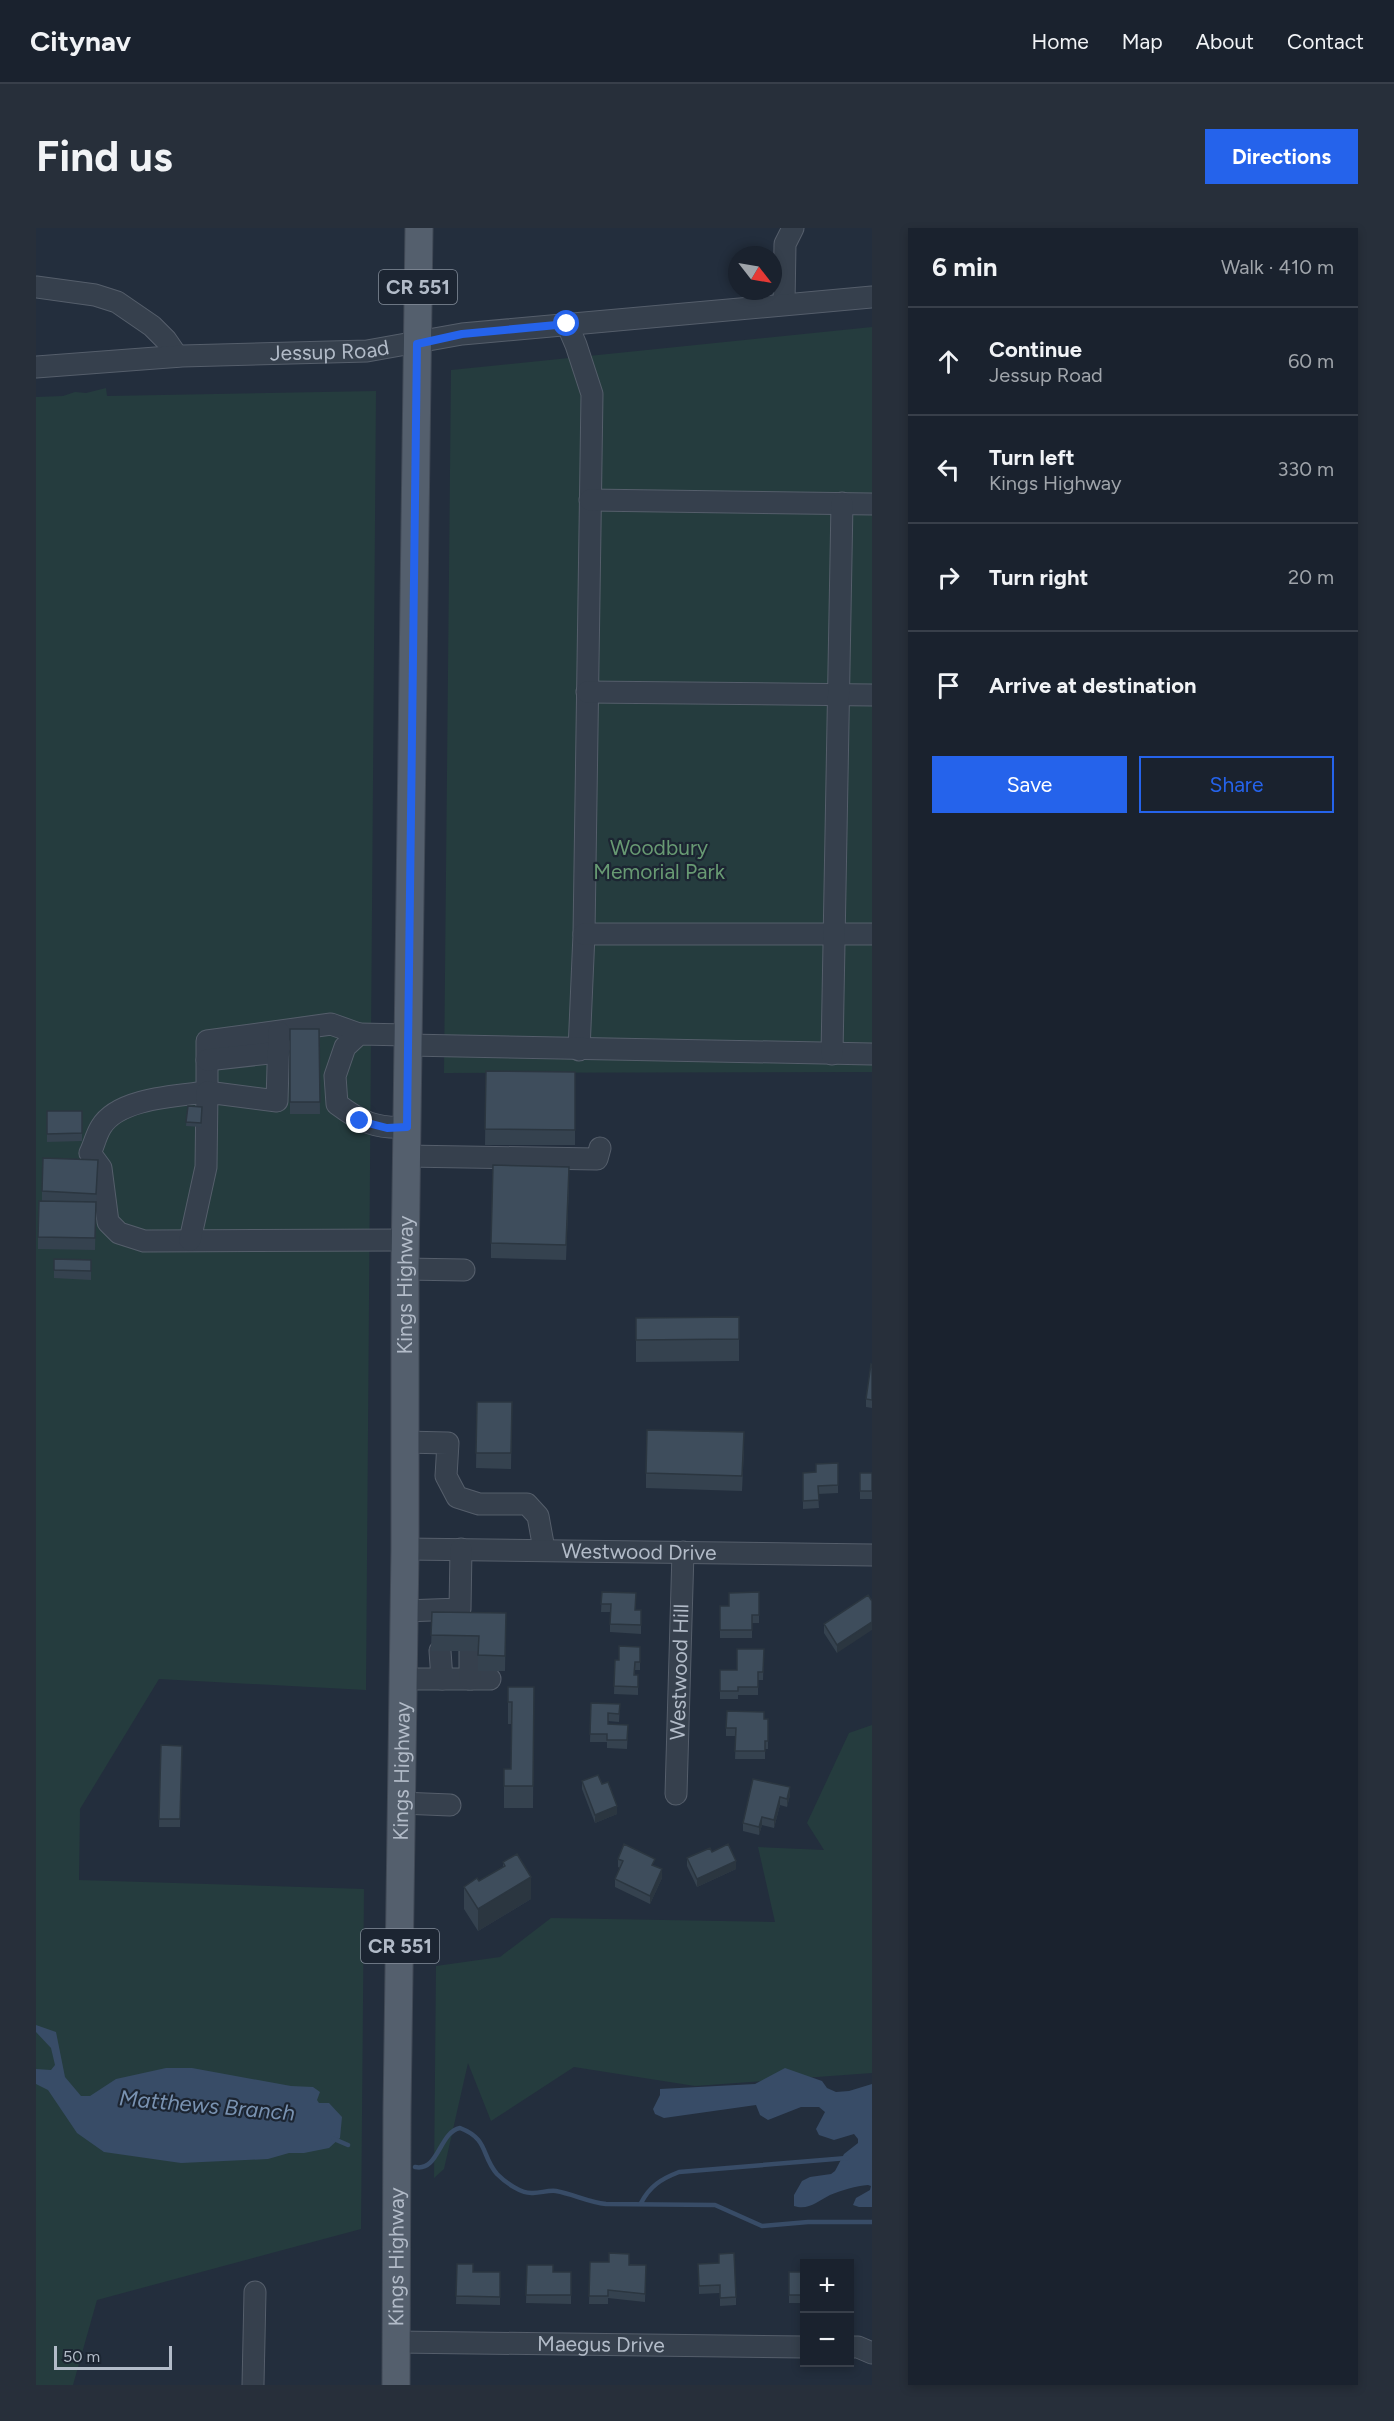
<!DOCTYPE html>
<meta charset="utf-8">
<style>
body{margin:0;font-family:Figtree,sans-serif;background:#272f3a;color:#f1f3f6}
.controls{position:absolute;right:18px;bottom:18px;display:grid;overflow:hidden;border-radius:0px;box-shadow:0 3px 9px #0003}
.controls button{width:54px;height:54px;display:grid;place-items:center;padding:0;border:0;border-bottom:2px solid #383f4a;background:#1a222e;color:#f1f3f6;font:30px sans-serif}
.compass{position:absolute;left:692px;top:18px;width:54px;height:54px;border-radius:50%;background:#1a222e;box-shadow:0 3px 9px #0003;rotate:121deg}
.scale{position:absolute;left:18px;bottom:15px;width:118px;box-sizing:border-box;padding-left:6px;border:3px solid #b2bbc8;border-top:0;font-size:16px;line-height:21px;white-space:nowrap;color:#b2bbc8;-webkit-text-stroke:4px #1c2532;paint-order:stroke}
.stop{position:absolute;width:18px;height:18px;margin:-14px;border:4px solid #2563eb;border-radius:50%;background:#fff}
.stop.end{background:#2563eb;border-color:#fff;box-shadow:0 2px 6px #0008}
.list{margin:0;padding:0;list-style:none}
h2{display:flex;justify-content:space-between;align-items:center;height:78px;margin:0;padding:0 24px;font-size:26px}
h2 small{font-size:20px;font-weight:400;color:#9fa4aa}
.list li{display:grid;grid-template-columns:39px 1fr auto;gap:18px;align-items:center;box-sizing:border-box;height:108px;padding:0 24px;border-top:2px solid #383f4a}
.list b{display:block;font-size:22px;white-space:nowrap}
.list p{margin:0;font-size:20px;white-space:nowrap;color:#9fa4aa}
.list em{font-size:20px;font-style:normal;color:#9fa4aa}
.actions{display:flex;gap:12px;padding:18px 24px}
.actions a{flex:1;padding:14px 0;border:2px solid #2563eb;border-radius:0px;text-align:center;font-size:21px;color:#2563eb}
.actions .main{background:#2563eb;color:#fff}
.icon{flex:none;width:33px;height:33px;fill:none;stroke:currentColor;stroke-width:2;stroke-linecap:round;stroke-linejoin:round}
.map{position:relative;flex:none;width:836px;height:2157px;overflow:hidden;border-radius:0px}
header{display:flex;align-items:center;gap:36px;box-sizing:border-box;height:84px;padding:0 30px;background:#1a222e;border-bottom:2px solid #383f4a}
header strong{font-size:28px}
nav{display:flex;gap:33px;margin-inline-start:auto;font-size:21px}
.intro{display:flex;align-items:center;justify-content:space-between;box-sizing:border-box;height:144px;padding:0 36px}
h1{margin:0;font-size:42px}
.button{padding:15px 27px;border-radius:0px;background:#2563eb;color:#fff;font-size:21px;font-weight:700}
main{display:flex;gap:36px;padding:0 36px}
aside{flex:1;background:#1a222e;border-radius:0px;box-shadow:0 3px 9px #0003}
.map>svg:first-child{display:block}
.green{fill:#253c3e}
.water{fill:#384c67}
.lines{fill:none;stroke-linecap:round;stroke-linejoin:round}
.stream{stroke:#384c67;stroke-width:4.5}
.minor-casing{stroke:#555e6b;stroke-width:23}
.major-casing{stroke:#404956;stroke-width:29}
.minor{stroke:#36404d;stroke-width:21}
.major{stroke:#545f6d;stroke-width:27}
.wall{fill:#35424f}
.shaded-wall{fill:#2b3640}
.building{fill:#3e4d5c;stroke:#2b3640;stroke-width:1.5}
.route{stroke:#2563eb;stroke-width:8}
.labels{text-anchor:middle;stroke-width:4.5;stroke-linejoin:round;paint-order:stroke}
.shield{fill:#1c2532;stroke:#858e9b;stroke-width:1.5}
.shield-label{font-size:20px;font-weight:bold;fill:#b2bbc8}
.street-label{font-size:21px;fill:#b2bbc8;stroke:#1c2532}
.park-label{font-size:21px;fill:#689a73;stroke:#1c2532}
.water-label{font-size:22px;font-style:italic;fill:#7992b1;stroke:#1c2532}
</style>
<header>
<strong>Citynav</strong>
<nav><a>Home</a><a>Map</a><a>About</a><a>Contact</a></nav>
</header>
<div class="intro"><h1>Find us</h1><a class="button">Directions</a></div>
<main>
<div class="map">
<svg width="836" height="2157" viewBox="0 0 836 2157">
<rect width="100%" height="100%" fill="#232e3d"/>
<path class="green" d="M836 99V844L408 845 415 142Z
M70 160 71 168 340 163 330 1462 123 1451 44 1581 43 1652 328 1661 325 2001 61 2072 37 2157H0V169L27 168 39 164 50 165Z
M836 1497V1845L659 1858 538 1839 455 1893 432 1835 408 1941 398 1950 400 1738 464 1729 515 1690 739 1694 722 1619 788 1622 771 1595 813 1505Z"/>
<path class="water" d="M0 1797 20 1804 29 1849 45 1868H54L80 1851 130 1840H156L255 1858 277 1859 284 1864 281 1872 283 1875H293L306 1889 304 1910 293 1920 268 1925H253L232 1931 145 1935 68 1924 41 1905 12 1862 0 1856V1841L15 1842 19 1837 15 1820 0 1804Z
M749 1840 786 1853 791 1860 800 1864 813 1863 836 1856V1979H823L817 1977 820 1970 834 1962 835 1958 832 1957C820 1958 806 1962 794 1967 782 1973 772 1983 758 1978V1967L766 1953 774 1949 795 1946 799 1943 808 1926 822 1915V1911L818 1906 798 1912 783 1907 780 1901 789 1884 783 1879H765L732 1892 724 1887 720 1877 628 1890 619 1886 617 1881 624 1867V1861L719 1856Z"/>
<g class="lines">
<path class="stream" d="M298 1911 312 1917
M379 1939C403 1944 403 1904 424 1900 453 1911 445 1928 461 1946 469 1954 485 1966 497 1965 505 1965 512 1962 520 1963 537 1966 552 1974 570 1976L679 1977 726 1998 772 1994H836
M605 1975C614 1958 625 1951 643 1944L811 1930"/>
<g class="minor-casing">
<g id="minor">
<path d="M0 59 59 67 81 74 116 98 130 112 141 128"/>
<path d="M748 76 749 16 757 0"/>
<path d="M531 96 540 117 556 166 548 706 543 822"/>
<path id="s1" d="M0 139 146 128 331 123 426 106 836 69"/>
<path d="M554 272 836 276"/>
<path d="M551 464 836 467"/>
<path d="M548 706H836"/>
<path d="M323 806 295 796 171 813V864C141 868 82 870 65 899 60 907 58 917 54 925L65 940 72 994 83 1005 108 1013 369 1012"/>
<path d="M372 817 836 826"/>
<path d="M796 826 806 275"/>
<path d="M171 832 243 824"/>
<path d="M371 899C340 901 325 894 301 876L299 848 309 819 323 806 372 807"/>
<path d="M370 928 561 931 564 920"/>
<path d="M154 1012 170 939 171 864 241 873 243 804"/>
<path d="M369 1041 428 1042"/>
<path d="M368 1214 412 1215 410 1248 421 1269 443 1276H491L502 1288 508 1321"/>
<path id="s2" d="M369 1321 836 1327"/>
<path d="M368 1383 424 1381 425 1321"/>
<path d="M404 1423 406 1451"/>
<path d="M367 1451H454"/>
<path d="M434 1451V1423"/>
<path id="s3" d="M640 1566 647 1324"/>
<path d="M365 1575 414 1577"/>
<path id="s4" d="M361 2114 768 2119"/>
<path d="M814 2119H822L836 2125"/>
<path d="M217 2157 219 2064"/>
</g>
</g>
<g class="major-casing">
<g id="major">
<path id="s5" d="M360 2157 361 1885 369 1321V1041L383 0"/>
</g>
</g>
<use href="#minor" class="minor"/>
<use href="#major" class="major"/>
</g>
<path class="wall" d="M254 801H283L284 886H254Z
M450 843 539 844V917H449Z
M152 878 166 879 165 899 150 898Z
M11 883H46V913L11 914Z
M62 944 60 977 59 1022 2 1021V1009L6 973V963Z
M533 954 530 1032 455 1030V1015Z
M55 1032V1052L18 1050V1042Z
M703 1089V1133L600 1134V1090Z
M836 1137V1180L830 1179V1171Z
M441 1174H476L475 1241 440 1240Z
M708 1220 706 1263 610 1260V1245Z
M802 1235V1265L782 1266 783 1280 767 1281V1245L780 1244Z
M824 1245H836V1271H824Z
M566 1364 599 1382H605V1406L574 1404V1384H565Z
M723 1364V1395H716V1410H684V1378H693Z
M836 1373 801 1425 788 1405V1396Z
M396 1384 470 1385 469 1443H442V1423H395Z
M604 1419V1442H599V1447H602V1467L578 1466 579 1432H583Z
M728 1421 727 1452H722V1467H702V1471H684V1442H701Z
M472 1459H498L497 1580H468V1541H475V1496H472Z
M555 1475 584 1476 583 1494 572 1493V1496L592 1497 591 1521 571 1520V1514H554Z
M728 1491H732V1521H729V1531H699L700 1508H690V1500Z
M125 1517 146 1518 144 1599H123Z
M717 1551 754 1567 751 1579 744 1577 738 1600 726 1597 723 1607 707 1603V1595Z
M546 1553 566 1556 581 1586 559 1595 546 1561Z
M676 1624 700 1641 661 1659 651 1638V1630Z
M582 1631 619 1638 626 1650 614 1676 579 1659V1651L584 1640 582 1639Z
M467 1634 495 1671 442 1703 428 1681V1659L443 1653 467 1639Z
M683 2026 700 2069V2077L684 2078V2065L663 2066 662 2036 683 2035Z
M554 2034 610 2037 609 2074 572 2070V2076H553Z
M421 2036 437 2044H464V2077L420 2076Z
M491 2037 517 2044H535V2076L490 2075Z
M753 2044H768V2075H753Z"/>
<path class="shaded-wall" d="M836 1394V1402L801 1425V1417Z
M754 1559V1567L751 1579V1571Z
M744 1569V1577L738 1600V1592Z
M581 1578V1586L559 1595V1587Z
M726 1589V1597L723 1607V1599Z
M700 1633V1641L661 1659V1651Z
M626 1641V1650L614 1676V1668Z
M495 1649V1671L442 1703V1681Z"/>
<path class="building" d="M254 801H283L284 874H254Z
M450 843 539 844V902L449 901Z
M152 878 166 879 165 895 150 894Z
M11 883H46V905L11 906Z
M7 930 62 932 60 966 6 963Z
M457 937 533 939 530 1017 455 1015Z
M3 973 60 974 59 1010 2 1009Z
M18 1031 55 1032V1043L18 1042Z
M703 1089V1111L600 1112V1090Z
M835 1136 836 1137V1172L830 1171Z
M441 1174H476L475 1225H440Z
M611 1202 708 1204 706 1248 610 1245Z
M802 1235V1257L782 1258 783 1272 767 1273V1245L780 1244V1236Z
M824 1245H836V1263H824Z
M566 1364 600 1365 599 1382H605V1397L574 1396 575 1376H565Z
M723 1364V1387H716V1402H684V1378H693V1365Z
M832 1367 836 1373V1394L801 1417 788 1396Z
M396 1384 470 1385 469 1428 442 1427 443 1408 395 1407Z
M583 1418 604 1419V1434H599L598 1447H602V1459L578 1458 579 1432H583Z
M701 1421H728L727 1444H722V1459H702V1463H684V1442H701Z
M472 1459H498L497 1558H468V1541H475L476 1474H472Z
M555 1475 584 1476 583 1486 572 1485V1496L592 1497 591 1512H571V1506H554Z
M691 1483 728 1484V1491H732V1513H729V1523H699L700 1500H690Z
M125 1517 146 1518 144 1591H123Z
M562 1547 566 1556 572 1554 581 1578 559 1587 546 1553Z
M717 1551 754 1559 751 1571 744 1569 738 1592 726 1589 723 1599 707 1595Z
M588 1616 619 1631 616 1637 626 1641 614 1668 579 1651 587 1633 582 1631Z
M692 1616 700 1633 661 1651 651 1630 674 1620 676 1624Z
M481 1626 495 1649 442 1681 428 1659 441 1650 443 1653 469 1638 467 1634Z
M573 2025 593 2026V2037H610L609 2066 572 2062V2068H553L554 2034H573Z
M698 2025 700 2069 684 2070V2057L663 2058 662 2036 683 2035V2026Z
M421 2036H437V2044H464V2069L420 2068Z
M491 2037H517V2044H535V2067H490Z
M753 2044H768V2067H753Z"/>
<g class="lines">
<path class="route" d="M324 893 351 900 371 899 381 116 426 106 531 96"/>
</g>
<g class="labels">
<g class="shield">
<rect x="343" y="42" width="78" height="34" rx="4.5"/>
<rect x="325" y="1701" width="78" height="34" rx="4.5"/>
</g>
<g class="shield-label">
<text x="382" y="66">CR 551</text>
<text x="364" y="1725">CR 551</text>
</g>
<g class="street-label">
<text dy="7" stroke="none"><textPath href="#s1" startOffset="294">Jessup Road</textPath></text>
<text dy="7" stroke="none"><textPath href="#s5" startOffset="1100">Kings Highway</textPath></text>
<text dy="7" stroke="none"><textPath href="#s2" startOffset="234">Westwood Drive</textPath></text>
<text dy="7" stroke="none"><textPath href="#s3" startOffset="122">Westwood Hill</textPath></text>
<text dy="7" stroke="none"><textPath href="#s5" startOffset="614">Kings Highway</textPath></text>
<text dy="7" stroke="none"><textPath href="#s5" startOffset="128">Kings Highway</textPath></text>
<text dy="7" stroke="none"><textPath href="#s4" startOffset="204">Maegus Drive</textPath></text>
</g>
<g class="park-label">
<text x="623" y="627">Woodbury<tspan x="623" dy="24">Memorial Park</tspan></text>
</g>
<g class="water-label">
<text transform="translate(171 1877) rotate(5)" y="8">Matthews Branch</text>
</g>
</g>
</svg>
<div class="controls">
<button>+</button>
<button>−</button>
</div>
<svg class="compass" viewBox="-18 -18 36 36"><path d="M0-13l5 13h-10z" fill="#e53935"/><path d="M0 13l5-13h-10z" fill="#9fa4aa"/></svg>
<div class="scale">50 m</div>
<div class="stop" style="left:531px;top:96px"></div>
<div class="stop end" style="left:324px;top:893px"></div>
</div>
<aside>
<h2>6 min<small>Walk · 410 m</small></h2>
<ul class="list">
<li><svg class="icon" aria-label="ahead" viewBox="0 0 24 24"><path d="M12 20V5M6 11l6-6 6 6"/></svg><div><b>Continue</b><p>Jessup Road</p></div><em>60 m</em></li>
<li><svg class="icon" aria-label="left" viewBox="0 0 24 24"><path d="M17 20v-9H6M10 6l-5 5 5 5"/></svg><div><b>Turn left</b><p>Kings Highway</p></div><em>330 m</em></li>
<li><svg class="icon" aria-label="right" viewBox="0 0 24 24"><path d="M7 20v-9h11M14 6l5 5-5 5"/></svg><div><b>Turn right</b></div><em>20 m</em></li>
<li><svg class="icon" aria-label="arrive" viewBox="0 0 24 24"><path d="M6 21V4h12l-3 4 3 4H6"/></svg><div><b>Arrive at destination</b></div></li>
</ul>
<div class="actions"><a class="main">Save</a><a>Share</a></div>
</aside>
</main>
